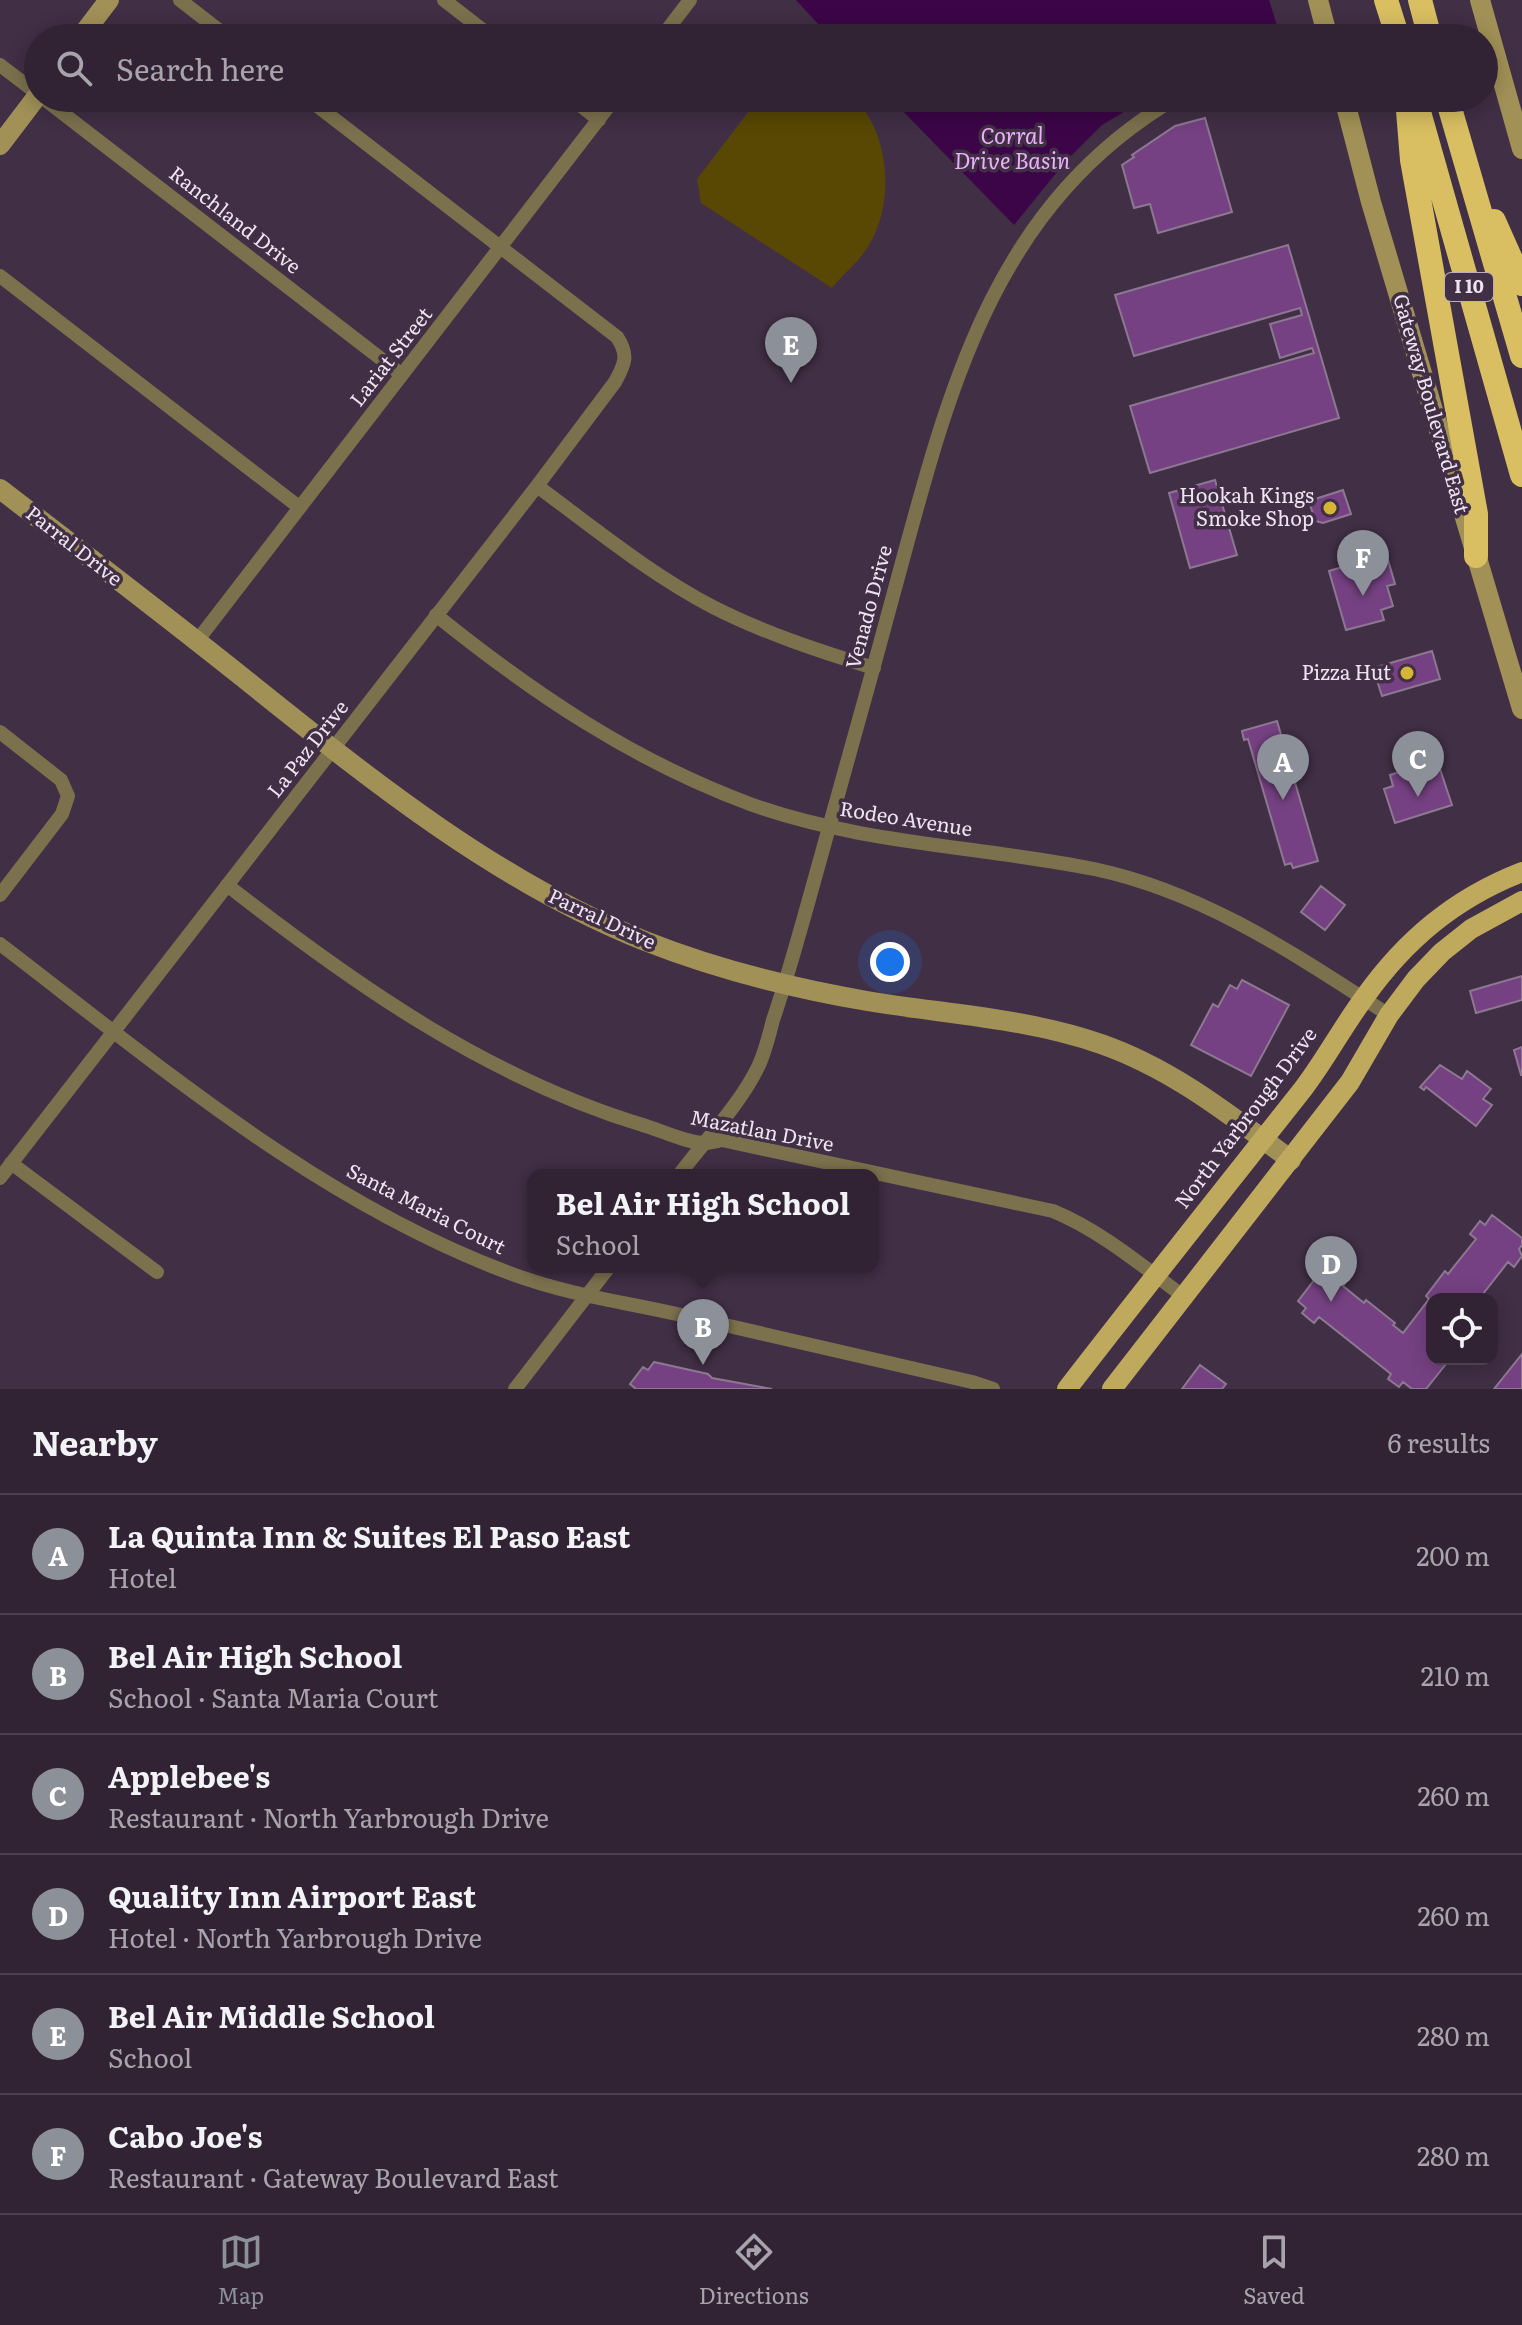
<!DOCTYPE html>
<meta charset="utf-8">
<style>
body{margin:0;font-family:Literata,serif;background:#392b3c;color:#f1f3f6}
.controls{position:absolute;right:24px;bottom:24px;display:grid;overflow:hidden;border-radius:16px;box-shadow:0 4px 20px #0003}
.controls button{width:72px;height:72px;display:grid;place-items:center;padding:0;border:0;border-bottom:2px solid #4c404f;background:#312334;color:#f1f3f6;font:40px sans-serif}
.you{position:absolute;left:890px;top:962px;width:28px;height:28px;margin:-20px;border:6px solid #fff;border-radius:50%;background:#1a73e8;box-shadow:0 0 0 12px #1a73e833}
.badge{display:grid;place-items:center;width:52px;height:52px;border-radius:50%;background:#8c9099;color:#fff;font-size:26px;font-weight:700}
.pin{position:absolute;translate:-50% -66px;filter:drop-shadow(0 2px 4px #0008)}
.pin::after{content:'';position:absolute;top:42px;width:28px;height:24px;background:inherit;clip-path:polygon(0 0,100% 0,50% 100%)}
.popup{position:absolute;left:527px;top:1169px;width:352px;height:104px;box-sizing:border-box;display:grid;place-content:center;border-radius:16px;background:#312334;filter:drop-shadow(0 2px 6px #0005);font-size:26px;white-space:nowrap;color:#a8a4ac}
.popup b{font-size:30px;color:#f1f3f6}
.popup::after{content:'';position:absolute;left:50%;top:100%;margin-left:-16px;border:16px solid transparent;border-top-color:#312334}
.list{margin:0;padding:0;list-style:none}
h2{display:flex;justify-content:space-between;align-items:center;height:104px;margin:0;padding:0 32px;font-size:34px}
h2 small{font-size:26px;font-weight:400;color:#a8a4ac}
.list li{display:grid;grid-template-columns:52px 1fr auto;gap:24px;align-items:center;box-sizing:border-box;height:120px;padding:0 32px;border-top:2px solid #4c404f}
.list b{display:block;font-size:30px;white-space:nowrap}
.list p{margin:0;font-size:26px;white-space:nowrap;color:#a8a4ac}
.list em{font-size:26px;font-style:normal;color:#a8a4ac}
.icon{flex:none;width:44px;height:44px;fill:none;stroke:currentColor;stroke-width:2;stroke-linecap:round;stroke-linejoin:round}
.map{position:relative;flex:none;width:1522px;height:1389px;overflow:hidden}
.search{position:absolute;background:#312334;box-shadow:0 4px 20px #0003;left:24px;right:24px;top:24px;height:88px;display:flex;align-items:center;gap:20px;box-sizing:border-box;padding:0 28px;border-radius:44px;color:#a8a4ac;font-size:30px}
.sheet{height:824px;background:#312334}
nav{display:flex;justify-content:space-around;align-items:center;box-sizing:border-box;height:112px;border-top:2px solid #4c404f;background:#312334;font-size:22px;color:#a8a4ac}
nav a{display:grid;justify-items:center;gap:4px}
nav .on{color:#8c9099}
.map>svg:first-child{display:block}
.green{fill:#584804}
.water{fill:#3c0547}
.building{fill:#754182;stroke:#8d7892;stroke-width:2}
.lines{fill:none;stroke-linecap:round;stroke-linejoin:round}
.street{stroke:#7b714d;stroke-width:14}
.secondary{stroke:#a19157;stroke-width:20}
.primary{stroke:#bea95d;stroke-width:20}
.highway{stroke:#d9bf62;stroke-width:24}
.poi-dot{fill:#d6b534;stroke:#412f45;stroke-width:3}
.labels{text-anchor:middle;stroke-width:7;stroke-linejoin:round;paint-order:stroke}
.shield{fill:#412f45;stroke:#bbadbd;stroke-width:2}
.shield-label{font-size:18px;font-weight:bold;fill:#efe3f1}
.street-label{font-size:20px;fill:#efe3f1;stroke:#412f45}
.poi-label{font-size:20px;fill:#efe3f1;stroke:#412f45;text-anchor:end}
.water-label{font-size:22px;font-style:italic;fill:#ecb1fa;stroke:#412f45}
</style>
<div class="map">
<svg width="1522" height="1389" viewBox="0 0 1522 1389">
<rect width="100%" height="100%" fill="#412f45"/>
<path class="green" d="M759 98H855C890 136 895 201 869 245 859 262 844 273 832 288L701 203 697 179Z"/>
<path class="water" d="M796 0H1269L1279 32 1263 38H831Z
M890 98H1147L1102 125 1066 161 1014 225Z"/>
<path class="building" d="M1205 118 1232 212 1158 233 1150 204 1134 208 1122 165 1134 157 1132 155 1175 126Z
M1288 245 1339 418 1150 473 1130 406 1314 353 1312 348 1280 358 1270 324 1302 315 1300 308 1134 356 1115 295Z
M1215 480 1237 555 1190 568 1169 493Z
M1343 490 1351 514 1323 523 1315 521 1309 501Z
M1373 558 1375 564 1388 560 1395 584 1387 586 1393 606 1381 610 1384 620 1346 630 1329 571Z
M1432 651 1440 679 1382 696 1373 668Z
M1277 721 1318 861 1293 868 1291 863 1285 865 1248 739 1244 740 1242 731Z
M1437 760 1452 805 1395 823 1384 789 1393 786 1390 775Z
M1321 886 1345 905 1325 930 1301 912Z
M1522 976V1000L1476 1013 1470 991Z
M1242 980 1289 1005 1251 1076 1191 1045 1213 1004 1218 1007 1230 985 1237 989Z
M1522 1047V1075H1521L1514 1050Z
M1440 1065 1462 1079 1467 1071 1491 1089 1483 1099 1492 1105 1476 1126 1426 1087 1424 1090 1420 1087Z
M1492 1215 1522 1238V1245L1519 1249 1522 1256 1514 1267 1508 1262 1479 1299H1432V1359H1440L1446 1364 1426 1389H1412L1403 1382 1399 1387 1388 1379 1391 1374 1319 1317 1314 1323 1302 1313 1306 1308 1298 1301 1322 1270 1331 1277 1335 1272 1347 1280 1343 1286 1364 1303 1366 1300 1395 1323 1393 1325 1403 1333 1429 1299 1426 1296 1445 1271 1448 1274 1476 1239 1470 1234 1480 1221 1485 1225Z
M1522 1354V1389H1494Z
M654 1362 708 1374 712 1378 772 1389H636L630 1384 643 1367 648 1370Z
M1200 1365 1226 1384 1222 1389H1182Z"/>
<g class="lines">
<path class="street" d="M180 0 229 38
M444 0 493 38
M661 38 690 0
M0 65 38 94
M43 98 402 375
M571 98 599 120
M0 276 299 507
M537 486C594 528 650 574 713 607 764 633 819 651 874 668
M436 615C534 694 632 760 750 804 860 844 980 846 1094 869 1204 892 1296 955 1389 1015
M197 641 615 98
M0 732 61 780 68 796 62 814 0 895
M227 885C355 985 489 1079 646 1126 662 1131 688 1143 704 1143 710 1143 717 1141 722 1140L1053 1211C1101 1231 1141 1265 1183 1296
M0 944C161 1067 320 1203 512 1274 566 1294 622 1302 677 1314 775 1337 874 1359 972 1382L993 1389
M11 1163 157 1272
M679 1175C705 1140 739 1106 758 1067 765 1053 769 1035 773 1020 786 982 797 942 808 903 837 800 866 696 894 592 947 398 989 208 1176 98
M0 1178 537 486 615 382C625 364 629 355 617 337L307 98
M515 1389 609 1267"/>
<path class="secondary" d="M1318 0 1328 38
M1480 0 1522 149
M80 38 109 0
M1344 98 1371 202 1522 709
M0 145 38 95
M0 489C81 551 162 613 241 676 366 776 495 881 645 941 716 969 791 988 867 1001 944 1014 1027 1018 1101 1044 1173 1069 1231 1116 1291 1160"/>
<path class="primary" d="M1067 1389C1145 1288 1224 1189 1303 1089 1325 1060 1342 1028 1364 998 1405 940 1455 898 1522 872
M1112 1389 1350 1082 1389 1015 1416 979 1442 952 1471 929 1522 901"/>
<path class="highway" d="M1386 0 1398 38
M1420 0 1430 38
M1407 98 1412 160 1476 514V556
M1447 98 1522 356
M1419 112 1522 475
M1494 221 1522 284"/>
</g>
<g class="poi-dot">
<circle cx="1330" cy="508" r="8"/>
<circle cx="1407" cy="673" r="8"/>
</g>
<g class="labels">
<rect class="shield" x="1445" y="273" width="48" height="28" rx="6"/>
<g class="shield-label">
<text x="1469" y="293">I 10</text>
</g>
<g class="street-label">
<text transform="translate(235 220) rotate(38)" y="7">Ranchland Drive</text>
<text transform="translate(391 357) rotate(-52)" y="7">Lariat Street</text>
<text transform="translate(1431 404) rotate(74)" y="7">Gateway Boulevard East</text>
<text transform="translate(74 546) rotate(38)" y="7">Parral Drive</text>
<text transform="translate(869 607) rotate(-75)" y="7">Venado Drive</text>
<text transform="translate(308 749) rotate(-52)" y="7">La Paz Drive</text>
<text transform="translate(906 819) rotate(9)" y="7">Rodeo Avenue</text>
<text transform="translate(602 919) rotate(25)" y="7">Parral Drive</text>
<text transform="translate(1246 1118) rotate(-53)" y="7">North Yarbrough Drive</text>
<text transform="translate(762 1131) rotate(11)" y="7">Mazatlan Drive</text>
<text transform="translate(426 1209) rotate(27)" y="7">Santa Maria Court</text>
</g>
<g class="poi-label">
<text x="1314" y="503">Hookah Kings<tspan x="1314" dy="23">Smoke Shop</tspan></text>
<text x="1391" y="680">Pizza Hut</text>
</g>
<g class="water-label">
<text x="1012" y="144">Corral<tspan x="1012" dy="25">Drive Basin</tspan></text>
</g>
</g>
</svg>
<div class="controls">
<button><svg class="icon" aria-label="locate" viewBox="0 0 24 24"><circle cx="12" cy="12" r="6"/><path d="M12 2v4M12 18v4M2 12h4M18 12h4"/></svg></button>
</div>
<div class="you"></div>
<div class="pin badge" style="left:1283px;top:800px">A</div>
<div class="pin badge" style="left:703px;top:1365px">B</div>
<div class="popup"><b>Bel Air High School</b>School</div>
<div class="pin badge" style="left:1418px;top:797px">C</div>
<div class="pin badge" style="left:1331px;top:1302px">D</div>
<div class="pin badge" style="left:791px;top:383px">E</div>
<div class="pin badge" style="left:1363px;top:596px">F</div>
<div class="search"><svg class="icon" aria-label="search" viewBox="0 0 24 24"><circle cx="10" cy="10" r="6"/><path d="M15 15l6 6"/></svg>Search here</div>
</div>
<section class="sheet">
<h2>Nearby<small>6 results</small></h2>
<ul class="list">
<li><span class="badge">A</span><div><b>La Quinta Inn &amp; Suites El Paso East</b><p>Hotel</p></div><em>200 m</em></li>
<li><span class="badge">B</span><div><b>Bel Air High School</b><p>School · Santa Maria Court</p></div><em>210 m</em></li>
<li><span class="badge">C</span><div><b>Applebee's</b><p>Restaurant · North Yarbrough Drive</p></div><em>260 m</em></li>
<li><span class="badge">D</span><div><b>Quality Inn Airport East</b><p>Hotel · North Yarbrough Drive</p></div><em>260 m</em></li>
<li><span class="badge">E</span><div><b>Bel Air Middle School</b><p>School</p></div><em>280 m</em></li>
<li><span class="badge">F</span><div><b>Cabo Joe's</b><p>Restaurant · Gateway Boulevard East</p></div><em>280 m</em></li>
</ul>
</section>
<nav>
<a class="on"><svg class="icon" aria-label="map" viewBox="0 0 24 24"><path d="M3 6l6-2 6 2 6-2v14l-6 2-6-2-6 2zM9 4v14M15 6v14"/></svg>Map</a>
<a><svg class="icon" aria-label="directions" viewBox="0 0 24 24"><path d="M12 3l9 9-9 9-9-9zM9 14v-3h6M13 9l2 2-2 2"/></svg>Directions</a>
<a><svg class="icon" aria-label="saved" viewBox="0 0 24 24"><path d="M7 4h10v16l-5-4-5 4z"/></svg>Saved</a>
</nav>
